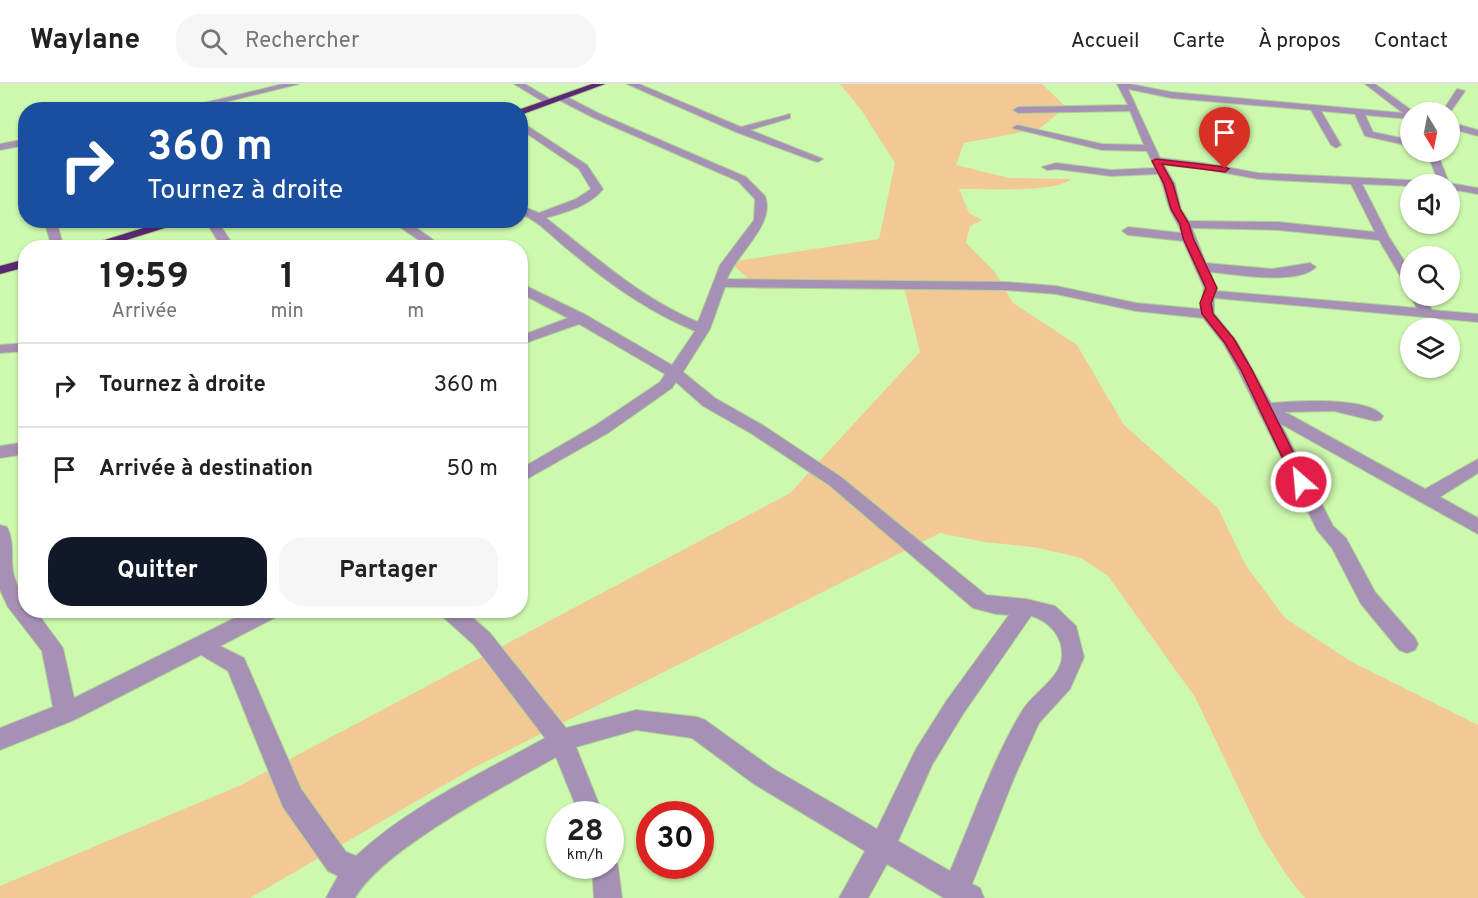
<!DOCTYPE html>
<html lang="fr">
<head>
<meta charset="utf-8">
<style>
	:root { --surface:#fff; --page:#f6f6f6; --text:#202124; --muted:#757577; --line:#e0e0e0; --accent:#111827 }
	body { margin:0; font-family:Overpass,sans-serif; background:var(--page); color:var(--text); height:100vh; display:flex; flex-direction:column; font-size:22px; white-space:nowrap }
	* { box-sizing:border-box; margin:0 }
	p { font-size:20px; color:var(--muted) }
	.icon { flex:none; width:33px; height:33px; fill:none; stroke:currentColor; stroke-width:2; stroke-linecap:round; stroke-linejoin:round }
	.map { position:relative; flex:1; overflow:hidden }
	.details { position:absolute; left:18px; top:156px; width:510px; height:378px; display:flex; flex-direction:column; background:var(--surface); border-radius:24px; box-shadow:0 2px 4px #0004 }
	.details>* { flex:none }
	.guide { position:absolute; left:18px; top:18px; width:510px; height:126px; border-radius:24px; box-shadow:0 2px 4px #0004; background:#1a4fa0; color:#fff; overflow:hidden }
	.needle { width:39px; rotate:170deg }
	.tools { position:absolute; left:1400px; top:18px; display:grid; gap:12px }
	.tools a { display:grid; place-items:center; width:60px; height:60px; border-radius:50%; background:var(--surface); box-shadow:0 2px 4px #0004; font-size:30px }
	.speed { position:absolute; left:546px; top:717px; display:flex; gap:12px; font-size:30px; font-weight:700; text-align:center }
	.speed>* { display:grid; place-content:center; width:78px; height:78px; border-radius:50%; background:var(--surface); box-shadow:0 2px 4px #0004; line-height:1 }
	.speed small { font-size:15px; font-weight:400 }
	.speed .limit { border:9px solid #d22; background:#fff; color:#111 }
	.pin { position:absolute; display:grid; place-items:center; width:51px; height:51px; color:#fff; margin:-62px -26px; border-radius:50% 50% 50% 0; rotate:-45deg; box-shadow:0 0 6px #0007 }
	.pin .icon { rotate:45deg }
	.me { position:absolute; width:66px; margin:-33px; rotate:333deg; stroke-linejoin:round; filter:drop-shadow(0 0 4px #0008) }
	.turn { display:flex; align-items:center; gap:21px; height:126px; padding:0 30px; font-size:27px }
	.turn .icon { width:78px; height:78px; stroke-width:2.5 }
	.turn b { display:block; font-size:42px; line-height:51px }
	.eta { display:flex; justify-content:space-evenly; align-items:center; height:102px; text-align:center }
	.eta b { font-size:36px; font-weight:700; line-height:42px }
	.primary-button { display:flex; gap:12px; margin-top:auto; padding:12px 30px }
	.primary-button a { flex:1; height:69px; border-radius:24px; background:var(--accent); color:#fff; font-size:24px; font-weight:700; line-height:69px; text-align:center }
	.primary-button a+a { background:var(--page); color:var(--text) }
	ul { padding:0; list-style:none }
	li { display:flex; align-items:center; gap:18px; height:84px; padding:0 30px; border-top:2px solid var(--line) }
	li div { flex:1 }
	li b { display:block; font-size:22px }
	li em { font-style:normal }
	header { display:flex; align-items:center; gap:36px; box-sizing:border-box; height:84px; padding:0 30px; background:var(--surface); border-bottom:2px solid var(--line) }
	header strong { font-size:28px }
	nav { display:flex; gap:33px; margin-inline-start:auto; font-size:21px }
	.search { width:420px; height:54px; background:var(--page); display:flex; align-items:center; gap:15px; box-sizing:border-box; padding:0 21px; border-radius:24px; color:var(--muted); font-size:22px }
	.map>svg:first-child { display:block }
	.green { fill:#f2c995 }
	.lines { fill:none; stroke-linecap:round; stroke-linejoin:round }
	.minor-casing { stroke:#add492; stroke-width:2 }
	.highway-casing { stroke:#add492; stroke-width:2 }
	.minor { fill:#a790b5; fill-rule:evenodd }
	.highway { fill:#5b2874; fill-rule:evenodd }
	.route { fill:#e11d48; stroke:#92132f; stroke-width:1.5 }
</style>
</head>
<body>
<header>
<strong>Waylane</strong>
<div class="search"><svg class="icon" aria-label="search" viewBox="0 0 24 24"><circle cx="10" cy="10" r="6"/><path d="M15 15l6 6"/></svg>Rechercher</div>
<nav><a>Accueil</a><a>Carte</a><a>À propos</a><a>Contact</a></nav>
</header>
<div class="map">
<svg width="1478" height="814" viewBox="0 0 1478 814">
	<rect width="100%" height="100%" fill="#cdf9ae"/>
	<path class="green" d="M 840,0 L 1042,0 L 1066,23 L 1039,45 L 964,59 L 956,81 L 1009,94 L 1071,95 C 1057,109 982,105 959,105 L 969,129 L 982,136 L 970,142 L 966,159 L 994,187 L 1013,219 L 1077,261 L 1124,341 L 1218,424 L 1245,480 L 1285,534 L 1350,577 L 1478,641 L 1478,814 L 1305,814 L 1287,792 L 1261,751 L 1195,613 L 1108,492 L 1081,474 L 1065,470 L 1033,463 L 984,458 L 940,449 L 475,683 L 250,814 L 0,814 L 0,802 L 239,702 L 790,409 L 920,268 L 904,203 L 759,205 L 730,178 L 879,155 L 895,79 L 862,27 Z"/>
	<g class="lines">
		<g class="minor-casing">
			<g id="minor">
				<path d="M 283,0 L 299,0 L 193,26 L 174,26 Z"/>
				<path d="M 514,0 L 525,0 L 555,18 L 547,20 Z"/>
				<path d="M 627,0 L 639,0 L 741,43 L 790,30 L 790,34 L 750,46 L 823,75 L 818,78 L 814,77 L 736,48 Z"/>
				<path d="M 1117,0 L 1130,0 L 1171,8 L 1403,29 L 1365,0 L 1375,0 L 1414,28 L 1410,28 L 1410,35 L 1365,31 L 1373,48 L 1410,56 L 1410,62 L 1365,52 L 1355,30 L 1321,27 L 1341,61 L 1336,64 L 1331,61 L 1311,26 L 1171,14 L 1128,5 L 1160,74 L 1204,79 L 1258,89 L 1430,97 L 1436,100 L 1410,100 L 1410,102 L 1362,100 L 1389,153 L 1410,186 L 1410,201 L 1405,200 L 1379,156 L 1278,146 L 1192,144 L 1206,179 L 1272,185 L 1310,179 L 1316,183 C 1297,202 1235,190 1210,188 L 1217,207 L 1417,224 L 1410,212 L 1423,212 L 1432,226 L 1478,230 L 1478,238 L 1214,214 L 1214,229 L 1237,258 L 1271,319 C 1294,317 1368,312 1383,332 L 1381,336 L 1375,337 L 1334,327 L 1285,328 L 1425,405 L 1478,375 L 1478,389 L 1440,413 L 1478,434 L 1478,450 L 1281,340 L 1333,442 L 1346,454 L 1375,508 L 1415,554 L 1418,560 L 1415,566 L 1407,569 L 1399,566 L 1361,520 L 1332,464 L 1317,446 L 1238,286 L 1223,259 L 1203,234 L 1136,227 L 1056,210 L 1005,206 L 725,203 L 710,245 L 683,288 L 715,314 L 764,342 L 841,393 L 986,511 L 1026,515 L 1055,522 L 1076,542 L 1084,573 L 1070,605 L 1039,639 L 1014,694 L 972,800 L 980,804 L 984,814 L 944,814 L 887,780 L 868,814 L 839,814 L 865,767 L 754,700 L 692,654 L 636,646 L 576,663 L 603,730 L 579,730 L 556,673 C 504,703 384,764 355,814 L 326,814 L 338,792 L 328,787 L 283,723 L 228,587 L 201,571 L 74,636 L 0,666 L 0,644 L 53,623 L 42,567 L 8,523 L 0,506 L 0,441 L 7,443 C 16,460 9,478 15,495 C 19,507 26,514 26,526 L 35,526 L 63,564 L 74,614 L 251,526 L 281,526 L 278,532 L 220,562 L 244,574 L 301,705 L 346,768 L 356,772 C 409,722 482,689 545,654 L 474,561 L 442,532 L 439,526 L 464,526 L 490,549 L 566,644 L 636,626 L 697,633 L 705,636 L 772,684 L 877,745 L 916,665 L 947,616 L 1009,531 L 996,530 L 973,524 L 829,401 L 752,350 L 703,322 L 676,298 L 672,304 L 608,349 L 520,399 L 520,385 L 596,341 L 660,298 L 665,290 L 579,240 L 520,261 L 520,252 L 568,234 L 520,209 L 520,199 L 586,231 L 672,281 L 695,247 C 651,229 612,202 576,172 C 557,158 542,139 520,129 L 520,121 L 539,129 L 576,115 L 591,105 L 579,85 L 520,45 L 520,37 L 587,81 L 603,105 C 590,122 566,128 546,134 C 595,172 640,214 698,238 L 720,181 L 754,136 L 755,115 L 738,97 L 594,34 L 559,16 L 559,12 L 565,12 L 600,30 L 746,93 L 765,112 C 776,140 737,169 727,195 L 1005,198 L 1056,202 L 1136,219 L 1200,225 L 1204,204 L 1183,157 L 1128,151 L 1122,147 L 1128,143 L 1181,149 C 1179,139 1172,133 1169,123 C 1165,112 1164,101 1158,90 L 1111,92 L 1056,85 L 1047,86 L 1042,83 L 1056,79 L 1111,86 L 1155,84 L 1147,67 L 1102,66 L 1012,44 L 1017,41 L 1102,60 L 1144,61 L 1130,27 L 1018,29 L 1013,26 L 1018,23 L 1128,21 ZM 1164,81 L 1204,85 L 1258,95 L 1351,100 L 1375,148 L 1278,138 L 1189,137 L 1181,125 L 1175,100 ZM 1031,532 C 1049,537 1063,552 1062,572 C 1061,595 1032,609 1022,627 C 992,677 973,734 950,787 L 898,757 L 932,681 L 963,630 Z"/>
				<path d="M 1457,5 L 1465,7 L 1449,30 L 1442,28 Z"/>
				<path d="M 1449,38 L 1478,46 L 1478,52 L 1449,44 Z"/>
				<path d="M 26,55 L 26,61 L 0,66 L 0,60 Z"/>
				<path d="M 1427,68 L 1437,68 L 1449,99 L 1478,104 L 1478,110 L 1449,105 L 1449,100 L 1439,100 Z"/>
				<path d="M 44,136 L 56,136 L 64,164 L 52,164 Z"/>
				<path d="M 205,136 L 217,136 L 235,164 L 222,164 Z"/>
				<path d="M 390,136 L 405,136 L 445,164 L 430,164 Z"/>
				<path d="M 26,259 L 26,267 L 0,269 L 0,261 Z"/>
				<path d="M 26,358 L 26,370 L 0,374 L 0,362 Z"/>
				<path d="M 610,771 L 614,773 L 618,782 L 622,814 L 594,814 L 592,782 L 610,782 Z"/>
			</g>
		</g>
		<g class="highway-casing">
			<g id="highway">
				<path d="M 592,0 L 605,0 L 523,30 L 520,31 L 520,26 L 518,26 Z"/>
				<path d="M 169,136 L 190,136 L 101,164 L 79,164 Z"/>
				<path d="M 26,175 L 26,183 L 0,190 L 0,182 Z"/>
			</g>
		</g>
		<use href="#minor" class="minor"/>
		<use href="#highway" class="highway"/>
	</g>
	<path class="route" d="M 1156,75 L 1225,83 L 1229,85 L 1225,88 L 1162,80 L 1173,100 L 1180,125 L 1189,140 L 1193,154 L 1217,204 L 1211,219 L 1213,230 L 1234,255 L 1252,286 L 1308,398 L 1306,402 L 1296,402 L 1241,286 L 1225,259 L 1202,230 L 1200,219 L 1206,204 L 1183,154 L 1180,140 L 1171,125 L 1164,100 L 1152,77 Z"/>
</svg>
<div class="tools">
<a><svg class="needle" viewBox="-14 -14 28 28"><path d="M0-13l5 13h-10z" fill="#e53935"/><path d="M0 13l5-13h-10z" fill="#757577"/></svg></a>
<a><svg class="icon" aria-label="sound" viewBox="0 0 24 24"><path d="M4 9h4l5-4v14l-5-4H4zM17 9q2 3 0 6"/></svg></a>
<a><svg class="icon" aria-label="search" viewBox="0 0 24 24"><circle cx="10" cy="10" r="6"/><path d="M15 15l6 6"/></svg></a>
<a><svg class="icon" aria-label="layers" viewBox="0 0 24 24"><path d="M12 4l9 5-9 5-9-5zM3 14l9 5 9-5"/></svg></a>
</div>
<div class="speed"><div>28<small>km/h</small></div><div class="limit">30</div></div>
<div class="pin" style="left:1225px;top:85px;background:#d93025"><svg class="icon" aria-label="arrive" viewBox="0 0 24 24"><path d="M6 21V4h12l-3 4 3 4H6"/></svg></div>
<svg class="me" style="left:1301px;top:398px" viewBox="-20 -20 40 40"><circle r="17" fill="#e11d48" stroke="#fff" stroke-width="3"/><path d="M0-11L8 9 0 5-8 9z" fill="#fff"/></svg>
<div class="guide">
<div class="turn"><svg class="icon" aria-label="right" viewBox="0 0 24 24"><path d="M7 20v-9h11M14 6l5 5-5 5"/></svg><div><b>360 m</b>Tournez à droite</div></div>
</div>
<section class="details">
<div class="eta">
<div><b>19:59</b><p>Arrivée</p></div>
<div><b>1</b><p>min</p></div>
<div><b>410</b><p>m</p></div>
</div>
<ul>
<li><svg class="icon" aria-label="right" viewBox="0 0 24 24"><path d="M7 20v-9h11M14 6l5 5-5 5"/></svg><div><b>Tournez à droite</b></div><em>360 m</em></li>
<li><svg class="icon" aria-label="arrive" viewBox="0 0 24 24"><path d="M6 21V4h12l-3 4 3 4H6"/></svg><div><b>Arrivée à destination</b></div><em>50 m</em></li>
</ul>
<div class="primary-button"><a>Quitter</a><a>Partager</a></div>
</section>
</div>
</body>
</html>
